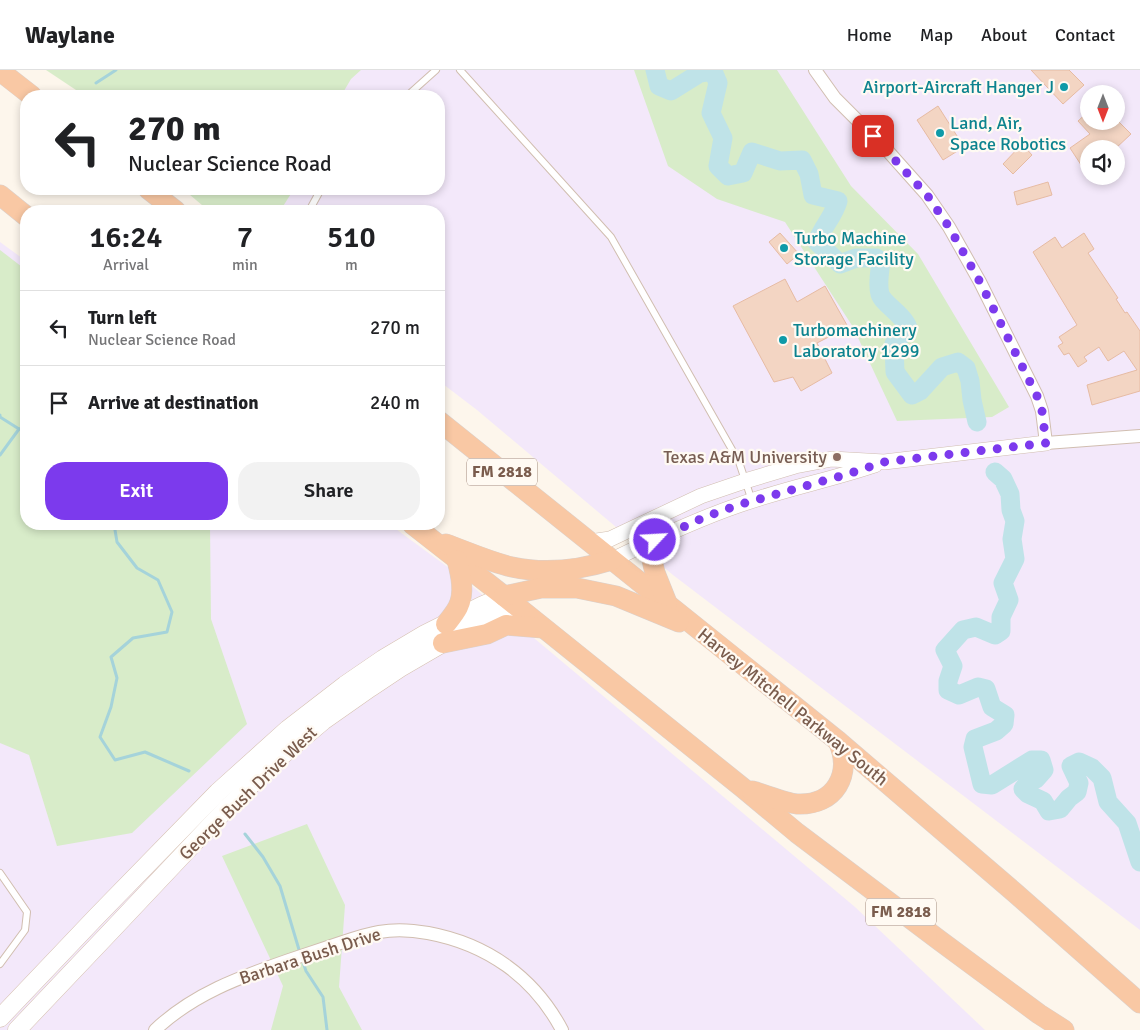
<!DOCTYPE html>
<html lang="en">
<head>
<meta charset="utf-8">
<style>
	:root { --surface:#fff; --page:#f2f2f2; --text:#202124; --muted:#757577; --line:#e0e0e0; --accent:#7c3aed }
	body { margin:0; font-family:Signika,sans-serif; background:var(--page); color:var(--text); height:100vh; display:flex; flex-direction:column; font-size:19px; white-space:nowrap }
	* { box-sizing:border-box; margin:0 }
	p { font-size:16px; color:var(--muted) }
	.icon { flex:none; width:28px; height:28px; fill:none; stroke:currentColor; stroke-width:2; stroke-linecap:round; stroke-linejoin:round }
	.map { position:relative; flex:1; overflow:hidden }
	.sheet { position:absolute; left:20px; top:135px; width:425px; height:325px; display:flex; flex-direction:column; background:var(--surface); border-radius:20px; box-shadow:0 2px 8px #0003 }
	.sheet>* { flex:none }
	.top-card { position:absolute; left:20px; top:20px; width:425px; height:105px; border-radius:20px; box-shadow:0 2px 8px #0003; background:#fff; color:var(--text); overflow:hidden }
	.needle { width:32px; rotate:180deg }
	.buttons { position:absolute; left:1080px; top:15px; display:grid; gap:10px }
	.buttons a { display:grid; place-items:center; width:45px; height:45px; border-radius:50%; background:var(--surface); box-shadow:0 2px 8px #0003; font-size:25px }
	.pin { position:absolute; display:grid; place-items:center; width:42px; height:42px; color:#fff; margin:-21px; border-radius:10px; box-shadow:0 2px 8px #0006 }
	.me { position:absolute; width:55px; margin:-28px; rotate:65deg; stroke-linejoin:round; filter:drop-shadow(0 0 4px #0008) }
	.turn { display:flex; align-items:center; gap:18px; height:105px; padding:0 25px; font-size:22px }
	.turn .icon { width:65px; height:65px; stroke-width:2.5 }
	.turn b { display:block; font-size:35px; line-height:42px }
	.eta { display:flex; justify-content:space-evenly; align-items:center; height:85px; text-align:center }
	.eta b { font-size:30px; font-weight:600; line-height:35px }
	.cta { display:flex; gap:10px; margin-top:auto; padding:10px 25px }
	.cta a { flex:1; height:58px; border-radius:20px; background:var(--accent); color:#fff; font-size:20px; font-weight:600; line-height:58px; text-align:center }
	.cta a+a { background:var(--page); color:var(--text) }
	ul { padding:0; list-style:none }
	li { display:flex; align-items:center; gap:15px; height:75px; padding:0 25px; border-top:1px solid var(--line) }
	li div { flex:1 }
	li b { display:block; font-size:19px }
	li em { font-style:normal }
	header { display:flex; align-items:center; gap:30px; box-sizing:border-box; height:70px; padding:0 25px; background:var(--surface); border-bottom:1px solid var(--line) }
	header strong { font-size:24px }
	nav { display:flex; gap:28px; margin-inline-start:auto; font-size:18px }
	.map>svg:first-child { display:block }
	.education { fill:#f3e8fa; fill-rule:evenodd }
	.green { fill:#d8ecc9 }
	.lines { fill:none; stroke-linecap:round; stroke-linejoin:round }
	.stream { stroke:#a5d3da; stroke-width:3 }
	.river { stroke:#bfe3e8; stroke-width:19 }
	.building { fill:#f3d5c3; stroke:#e6bba3 }
	.service-casing { stroke:#d1beb0; stroke-width:8 }
	.minor-casing { stroke:#d1beb0; stroke-width:14 }
	.tertiary-casing { stroke:#d1beb0; stroke-width:16 }
	.secondary-casing { stroke:#d6c0b0; stroke-width:19 }
	.trunk-casing { stroke:#dad1cd; stroke-width:21 }
	.service { stroke:#fff; stroke-width:6 }
	.minor { stroke:#fff; stroke-width:12 }
	.tertiary { stroke:#fff; stroke-width:15 }
	.secondary { stroke:#fff; stroke-width:18 }
	.trunk { stroke:#f9c8a4; stroke-width:20 }
	.route { stroke:#7c3aed; stroke-width:9; stroke-dasharray:0 16.2 }
	.culture-dot { fill:#0f9aa8; stroke:#fffaf3; stroke-width:2 }
	.education-dot { fill:#8d6e63; stroke:#fffaf3; stroke-width:2 }
	.labels { text-anchor:middle; dominant-baseline:central; stroke-width:4.5; stroke-linejoin:round; paint-order:stroke }
	.shield { fill:#fffaf3; stroke:#a28b7f; stroke-width:1 }
	.shield-label { font-size:16px; font-weight:bold; fill:#7a5c4d }
	.culture-label { font-size:18px; fill:#0d838f; stroke:#fffaf3; text-anchor:start }
	.education-label { font-size:18px; fill:#785e54; stroke:#fffaf3; text-anchor:end }
	.street-label { font-size:18px; fill:#7a5c4d; stroke:#fffaf3 }
</style>
</head>
<body>
<header>
<strong>Waylane</strong>
<nav><a>Home</a><a>Map</a><a>About</a><a>Contact</a></nav>
</header>
<div class="map">
<svg width="1140" height="960" viewBox="0 0 1140 960">
	<rect width="100%" height="100%" fill="#fdf6ec"/>
	<g class="education">
		<path d="M 77,0 L 1140,0 L 1140,860 L 673,505 L 477,340 L 439,311 L 439,141 L 236,141 L 212,119 L 439,119 L 439,26 L 109,26 ZM 1089,24 L 1116,24 L 1116,51 L 1089,51 ZM 1089,79 L 1116,79 L 1116,106 L 1089,106 Z"/>
		<path d="M 0,172 L 26,191 L 26,454 L 389,454 L 460,506 L 855,837 L 985,960 L 0,960 Z"/>
	</g>
	<g class="green">
		<path d="M 46,0 L 361,0 L 351,9 L 341,26 L 85,26 Z"/>
		<path d="M 634,0 L 777,0 L 851,116 L 918,184 L 1009,337 L 992,347 L 897,351 L 853,257 L 785,152 L 717,129 L 668,96 Z"/>
		<path d="M 183,119 L 294,119 L 280,141 L 209,141 Z"/>
		<path d="M 0,180 L 26,200 L 26,454 L 210,454 L 211,549 L 247,654 L 132,763 L 57,776 L 29,685 L 0,673 Z"/>
		<path d="M 307,754 L 345,835 L 339,917 L 362,960 L 271,960 L 283,916 L 222,786 Z"/>
	</g>
	<g class="lines">
		<g class="stream">
			<path d="M 96,13 L 116,0"/>
			<path d="M 0,345 L 0,347 L 19,359 L 0,385"/>
			<path d="M 19,359 L 26,358"/>
			<path d="M 114,454 L 117,472 L 137,498 L 158,510 L 172,542 L 167,562 L 133,568 L 111,587 L 117,608 L 111,637 L 100,667 L 115,690 L 145,682 L 189,701"/>
			<path d="M 245,764 L 263,787 L 280,816 L 300,883"/>
			<path d="M 302,889 L 306,901 L 323,927 L 327,960"/>
		</g>
		<g class="river">
			<path d="M 655,0 L 659,16 L 671,21 L 700,3 L 713,1 L 718,13 L 711,43 L 723,68 L 718,96 L 728,106 L 743,103 L 752,82 L 780,91 L 802,90 L 809,104 L 813,125 L 838,131 C 834,146 822,157 817,172 L 840,194 L 856,188 L 876,188 L 881,191 C 880,201 877,214 880,224 C 883,234 904,245 908,258 L 894,274 L 895,302 L 912,325 L 920,321 L 942,297 L 958,292 L 966,298 L 970,311 L 972,330 L 977,352"/>
			<path d="M 995,402 L 1003,409 L 1010,424 L 1011,440 L 1015,451 L 1012,469 L 1015,489 L 1003,513 L 1009,530 L 1001,547 L 1001,561 L 995,565 L 976,557 L 963,560 L 945,580 L 953,596 L 948,611 L 948,620 L 959,625 L 978,617 L 986,619 L 992,637 L 1005,645 L 1004,654 L 996,661 L 975,669 L 973,677 L 982,714 L 992,715 L 1032,690 L 1041,690 L 1044,700 L 1036,709 L 1029,712 L 1023,719 L 1028,724 L 1043,731 L 1049,741 L 1060,739 L 1069,728 L 1077,722 L 1079,713 L 1071,696 L 1079,692 L 1092,698 L 1102,708 L 1108,732 L 1127,753 L 1140,792"/>
		</g>
	</g>
	<g class="building">
		<path d="M 1031,0 L 1069,0 L 1084,15 L 1063,34 Z"/>
		<path d="M 938,36 L 964,77 L 943,90 L 917,50 Z"/>
		<path d="M 1089,41 L 1089,51 L 1118,51 L 1131,64 L 1115,79 L 1089,79 L 1089,107 L 1070,78 L 1090,64 L 1078,51 Z"/>
		<path d="M 1022,74 L 1032,85 L 1013,104 L 1003,94 Z"/>
		<path d="M 1048,112 L 1052,125 L 1017,135 L 1014,122 Z"/>
		<path d="M 780,163 L 799,184 L 787,194 L 769,172 Z"/>
		<path d="M 1084,163 L 1094,179 L 1088,183 L 1118,228 L 1116,229 L 1125,243 L 1127,242 L 1140,261 L 1140,321 L 1092,335 L 1087,315 L 1137,300 L 1124,281 L 1108,291 L 1099,277 L 1084,287 L 1087,291 L 1078,297 L 1069,283 L 1064,285 L 1058,276 L 1063,273 L 1059,267 L 1077,255 L 1033,182 L 1055,167 L 1062,178 Z"/>
		<path d="M 785,209 L 797,232 L 825,216 L 848,257 L 817,273 L 832,303 L 801,321 L 793,307 L 774,312 L 733,236 Z"/>
	</g>
	<g class="lines">
		<g class="service-casing">
			<g id="service">
				<path d="M 460,0 L 611,167 L 739,392 L 752,431"/>
				<path d="M 407,26 L 436,0"/>
				<path d="M 309,141 L 321,119"/>
				<path d="M 0,803 L 27,842 L 25,860 L 0,894"/>
			</g>
		</g>
		<g class="minor-casing">
			<g id="minor">
				<path d="M 815,0 L 835,28 L 886,79 L 927,125 L 949,157 L 980,212 L 1037,326 L 1042,341 L 1046,373 L 1140,366"/>
				<path d="M 155,960 C 193,924 240,907 289,890 C 307,884 325,878 343,872 C 355,868 367,864 379,862 C 395,859 412,860 428,863 C 487,874 534,907 562,960"/>
			</g>
		</g>
		<g class="tertiary-casing">
			<g id="tertiary">
				<path d="M 590,472 L 610,469 L 701,426 L 745,411 L 795,396 L 832,389 L 884,392 L 1046,373"/>
				<path d="M 612,490 C 653,470 695,450 739,435 C 784,419 830,410 875,395"/>
			</g>
		</g>
		<g class="secondary-casing">
			<g id="secondary">
				<path d="M 0,948 L 97,846 L 218,722 L 288,659 L 345,615 L 383,589 L 425,564 L 481,536 L 504,526"/>
				<path d="M 17,960 L 111,861 L 227,738 L 279,688 L 323,651 L 370,618 L 400,598 L 443,573 L 487,550 L 502,544 L 520,540"/>
			</g>
		</g>
		<g class="trunk-casing">
			<g id="trunk">
				<path d="M 0,1 L 32,26"/>
				<path d="M 148,119 L 176,141"/>
				<path d="M 0,125 L 26,146"/>
				<path d="M 439,351 L 838,671 L 1014,822 L 1140,933"/>
				<path d="M 412,454 L 504,526 L 743,718 L 797,763 L 939,870 L 1039,944 L 1064,960"/>
				<path d="M 655,470 L 652,490 L 655,503 L 667,533"/>
				<path d="M 446,474 C 468,482 490,492 512,497 C 545,504 580,500 612,490"/>
				<path d="M 504,526 L 541,518 L 577,518 L 616,526 L 679,552"/>
				<path d="M 446,554 C 450,549 455,543 458,537 C 465,523 461,505 457,490"/>
				<path d="M 443,573 L 487,564 L 506,555 L 543,558"/>
				<path d="M 752,721 C 764,724 785,733 797,734 C 835,736 853,704 838,671"/>
			</g>
		</g>
		<use href="#service" class="service"/>
		<use href="#minor" class="minor"/>
		<use href="#tertiary" class="tertiary"/>
		<use href="#secondary" class="secondary"/>
		<use href="#trunk" class="trunk"/>
	</g>
	<g class="lines">
		<path class="route" d="M 655,470 L 705,447 L 738,435 L 848,404 L 884,392 L 1046,373 L 1042,341 L 1037,326 L 980,212 L 949,157 L 927,125 L 873,66"/>
	</g>
	<g class="culture-dot">
		<circle cx="1064" cy="17" r="5"/>
		<circle cx="940" cy="63" r="5"/>
		<circle cx="784" cy="178" r="5"/>
		<circle cx="783" cy="270" r="5"/>
	</g>
	<circle class="education-dot" cx="837" cy="387" r="5"/>
	<g class="labels">
		<g class="shield">
			<rect x="467" y="388.5" width="70" height="27" rx="4"/>
			<rect x="866" y="828.5" width="70" height="27" rx="4"/>
		</g>
		<g class="shield-label">
			<text x="502" y="402">FM 2818</text>
			<text x="901" y="842">FM 2818</text>
		</g>
		<g class="culture-label">
			<text x="1054" y="17" text-anchor="end">Airport-Aircraft Hanger J</text>
			<text x="950" y="53">Land, Air,<tspan x="950" dy="21">Space Robotics</tspan></text>
			<text x="794" y="168">Turbo Machine<tspan x="794" dy="21">Storage Facility</tspan></text>
			<text x="793" y="260">Turbomachinery<tspan x="793" dy="21">Laboratory 1299</tspan></text>
		</g>
		<g class="education-label">
			<text x="827" y="387">Texas A&amp;M University</text>
		</g>
		<g class="street-label">
			<text transform="translate(793 637) rotate(39)">Harvey Mitchell Parkway South</text>
			<text transform="translate(248 723) rotate(-44)">George Bush Drive West</text>
			<text transform="translate(310 886) rotate(-18)">Barbara Bush Drive</text>
		</g>
	</g>
</svg>
<div class="buttons">
<a><svg class="needle" viewBox="-14 -14 28 28"><path d="M0-13l5 13h-10z" fill="#e53935"/><path d="M0 13l5-13h-10z" fill="#757577"/></svg></a>
<a><svg class="icon" aria-label="sound" viewBox="0 0 24 24"><path d="M4 9h4l5-4v14l-5-4H4zM17 9q2 3 0 6"/></svg></a>
</div>
<div class="pin" style="left:873px;top:66px;background:#d93025"><svg class="icon" aria-label="arrive" viewBox="0 0 24 24"><path d="M6 21V4h12l-3 4 3 4H6"/></svg></div>
<svg class="me" style="left:655px;top:470px" viewBox="-20 -20 40 40"><circle r="17" fill="#7c3aed" stroke="#fff" stroke-width="3"/><path d="M0-11L8 9 0 5-8 9z" fill="#fff"/></svg>
<div class="top-card">
<div class="turn"><svg class="icon" aria-label="left" viewBox="0 0 24 24"><path d="M17 20v-9H6M10 6l-5 5 5 5"/></svg><div><b>270 m</b>Nuclear Science Road</div></div>
</div>
<section class="sheet">
<div class="eta">
<div><b>16:24</b><p>Arrival</p></div>
<div><b>7</b><p>min</p></div>
<div><b>510</b><p>m</p></div>
</div>
<ul>
<li><svg class="icon" aria-label="left" viewBox="0 0 24 24"><path d="M17 20v-9H6M10 6l-5 5 5 5"/></svg><div><b>Turn left</b><p>Nuclear Science Road</p></div><em>270 m</em></li>
<li><svg class="icon" aria-label="arrive" viewBox="0 0 24 24"><path d="M6 21V4h12l-3 4 3 4H6"/></svg><div><b>Arrive at destination</b></div><em>240 m</em></li>
</ul>
<div class="cta"><a>Exit</a><a>Share</a></div>
</section>
</div>
</body>
</html>
